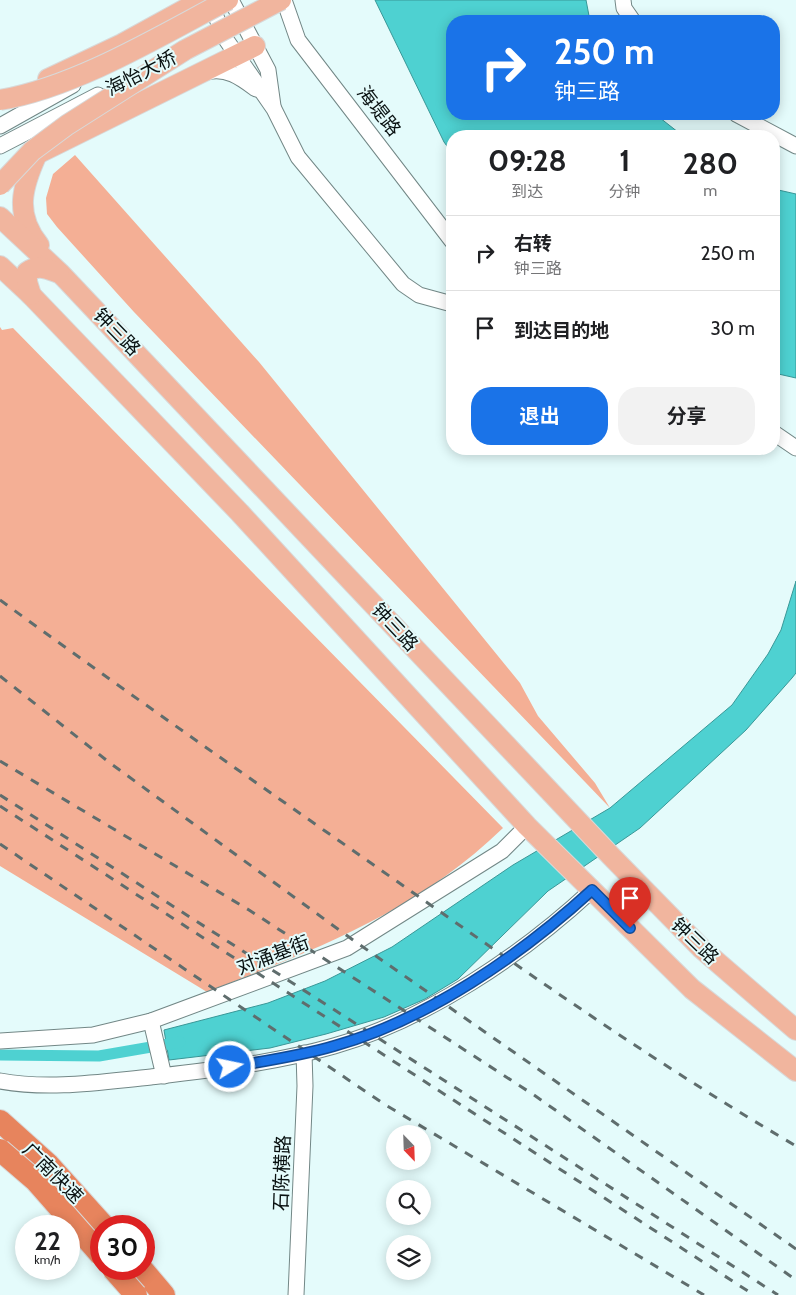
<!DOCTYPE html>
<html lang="zh">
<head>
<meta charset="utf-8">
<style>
	:root { --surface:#fff; --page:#f2f2f2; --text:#202124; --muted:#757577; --line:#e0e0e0; --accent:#1a73e8 }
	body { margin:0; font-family:Cabin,"Noto Sans SC",sans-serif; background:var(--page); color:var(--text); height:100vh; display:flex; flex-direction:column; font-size:19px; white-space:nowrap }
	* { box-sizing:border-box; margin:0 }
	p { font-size:16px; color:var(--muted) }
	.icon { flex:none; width:28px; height:28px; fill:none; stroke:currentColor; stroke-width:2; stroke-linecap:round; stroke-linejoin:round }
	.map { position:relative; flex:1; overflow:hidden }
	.side { position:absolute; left:446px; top:130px; width:334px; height:325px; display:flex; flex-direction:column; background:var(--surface); border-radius:20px; box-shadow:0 2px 12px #0003 }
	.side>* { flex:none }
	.guide { position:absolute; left:446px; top:15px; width:334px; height:105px; border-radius:20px; box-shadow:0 2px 12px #0003; background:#1a73e8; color:#fff; overflow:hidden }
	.needle { width:32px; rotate:157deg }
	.buttons { position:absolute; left:386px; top:1125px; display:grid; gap:10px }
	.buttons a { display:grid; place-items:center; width:45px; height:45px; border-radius:50%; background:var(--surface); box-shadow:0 2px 12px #0003; font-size:25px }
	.speed { position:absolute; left:15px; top:1215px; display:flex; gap:10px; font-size:25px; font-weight:700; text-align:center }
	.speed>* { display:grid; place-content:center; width:65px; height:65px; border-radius:50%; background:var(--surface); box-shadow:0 2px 12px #0003; line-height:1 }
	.speed small { font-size:12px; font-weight:400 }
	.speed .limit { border:8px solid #d22; background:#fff; color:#111 }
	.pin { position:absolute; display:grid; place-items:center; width:42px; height:42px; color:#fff; margin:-51px -21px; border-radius:50% 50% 50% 0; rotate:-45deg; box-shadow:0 0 5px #0007 }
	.pin .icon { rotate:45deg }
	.me { position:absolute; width:55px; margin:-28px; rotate:80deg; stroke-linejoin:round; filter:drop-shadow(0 0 4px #0008) }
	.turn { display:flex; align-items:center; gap:18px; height:105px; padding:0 25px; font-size:22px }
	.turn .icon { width:65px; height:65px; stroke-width:2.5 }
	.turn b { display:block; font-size:35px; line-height:42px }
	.eta { display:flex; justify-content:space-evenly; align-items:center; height:85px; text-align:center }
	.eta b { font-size:30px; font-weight:700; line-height:35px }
	.primary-button { display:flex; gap:10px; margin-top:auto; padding:10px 25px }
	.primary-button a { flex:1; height:58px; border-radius:20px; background:var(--accent); color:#fff; font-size:20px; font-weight:700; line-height:58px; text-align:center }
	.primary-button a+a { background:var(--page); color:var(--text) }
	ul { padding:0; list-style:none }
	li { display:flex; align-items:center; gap:15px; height:75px; padding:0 25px; border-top:1px solid var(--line) }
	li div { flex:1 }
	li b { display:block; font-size:19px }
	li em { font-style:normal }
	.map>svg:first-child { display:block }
	.green { fill:#f4af95 }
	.water { fill:#4ed1d1; stroke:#399797 }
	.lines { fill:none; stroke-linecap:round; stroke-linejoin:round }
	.canal { stroke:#4ed1d1; stroke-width:11 }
	.minor-casing { stroke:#728786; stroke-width:17 }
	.major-casing { stroke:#d8d9d9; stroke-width:22 }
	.highway-casing { stroke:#d8d9d9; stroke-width:24 }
	.minor { stroke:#fff; stroke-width:15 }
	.major { stroke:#f1b59e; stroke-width:20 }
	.highway { stroke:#e7845d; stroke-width:22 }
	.rail { stroke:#5f6d6d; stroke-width:3; stroke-dasharray:9 9; stroke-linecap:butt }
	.major-bridge-casing { stroke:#d8d9d9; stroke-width:22; stroke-linecap:butt }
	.highway-bridge-casing { stroke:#d8d9d9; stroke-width:24; stroke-linecap:butt }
	.major-bridge { stroke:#f1b59e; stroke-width:20 }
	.highway-bridge { stroke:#e7845d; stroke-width:22 }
	.route-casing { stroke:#114b97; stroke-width:12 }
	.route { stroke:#1a73e8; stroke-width:9 }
	.labels { text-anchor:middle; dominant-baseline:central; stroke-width:4; stroke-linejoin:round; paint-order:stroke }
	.street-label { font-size:19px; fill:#091111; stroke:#e4fbfb }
</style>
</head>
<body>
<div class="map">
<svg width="796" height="1295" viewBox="0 0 796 1295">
	<rect width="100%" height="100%" fill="#e4fbfb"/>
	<g class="green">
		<path d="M 75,155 L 259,362 L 520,683 L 538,716 L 595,783 L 610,808 L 134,312 L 57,227 L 47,214 L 46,198 L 53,174 Z"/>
		<path d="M 0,327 L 2,330 L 13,328 L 503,828 C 416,912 317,949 207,992 L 0,866 Z"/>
	</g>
	<g class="water">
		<path d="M 375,0 L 586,0 L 590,21 L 452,21 L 452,114 L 655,114 L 683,136 L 452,136 L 452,153 L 444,142 Z"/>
		<path d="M 774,189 L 796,194 L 796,378 L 774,373 Z"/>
		<path d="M 796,581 L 796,673 L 792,678 L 746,730 L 640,828 L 548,891 L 458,979 L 425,999 L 384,1017 L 326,1034 L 270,1048 L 169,1060 L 164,1030 L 268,1003 L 325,981 L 392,947 L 513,865 L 610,808 L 732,705 L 768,654 L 781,630 Z"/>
	</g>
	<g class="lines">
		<path class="canal" d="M 0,1055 L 99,1056 L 180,1042"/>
		<g class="minor-casing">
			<g id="minor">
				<path d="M 209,0 L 225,38 L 274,109 L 298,157 L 403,284 L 419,295 L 452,304"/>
				<path d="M 231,0 L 268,70 L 273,106"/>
				<path d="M 284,0 L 298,40 L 452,241"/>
				<path d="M 623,0 L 624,8 L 633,21"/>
				<path d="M 207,72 C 227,67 241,78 256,89"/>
				<path d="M 736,114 L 796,146"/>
				<path d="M 0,126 L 73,85"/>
				<path d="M 0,146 L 98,95"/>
				<path d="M 774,433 L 796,448"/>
				<path d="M 151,1021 L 164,1076"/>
				<path d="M 0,1041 L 93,1035 L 151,1021 L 347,948 L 502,851 L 527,826"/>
				<path d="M 0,1081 C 50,1090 100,1082 151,1077 C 212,1070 275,1063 334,1046 C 426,1020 522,955 592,890"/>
				<path d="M 296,1295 L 305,1086 L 304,1053"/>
			</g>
		</g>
		<g class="major-casing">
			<g id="major">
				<path d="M 48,79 L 122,44 L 202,0"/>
				<path d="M 37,154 L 255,46"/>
				<path d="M 37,154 C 22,187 14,214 39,245"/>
				<path d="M 0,217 L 61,274 L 610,855 L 702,949 L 796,1030"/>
				<path d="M 0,266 L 31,295 L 240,513 L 527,826 L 692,989 L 796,1071"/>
				<path d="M 31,295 L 27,282 L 27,272 C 38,264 47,269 59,273"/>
			</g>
		</g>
		<g class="highway-casing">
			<g id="highway">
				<path d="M 0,1121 L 49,1165 L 104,1226"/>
				<path d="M 142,1269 L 164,1295"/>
			</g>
		</g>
		<use href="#minor" class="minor"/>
		<use href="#major" class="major"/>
		<use href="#highway" class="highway"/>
		<g class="rail">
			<path d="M 0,600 C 122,689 245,775 368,861 C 509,960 648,1059 796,1146"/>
			<path d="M 0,676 L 110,763 L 353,940 L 796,1249"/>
			<path d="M 0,761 L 249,910 L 534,1095 L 796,1280"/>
			<path d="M 0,795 L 778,1295"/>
			<path d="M 0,806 L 754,1295"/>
			<path d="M 0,844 L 384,1104 L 704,1295"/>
		</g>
		<g class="major-bridge-casing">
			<g id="major-bridge">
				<path d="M 0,100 C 76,87 160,36 228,0"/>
				<path d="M 0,185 L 32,151 L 67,125 L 185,50 L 281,0"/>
			</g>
		</g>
		<g class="highway-bridge-casing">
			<g id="highway-bridge">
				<path d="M 0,1150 L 36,1181 L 101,1255"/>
				<path d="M 113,1269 L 136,1295"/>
			</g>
		</g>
		<use href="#major-bridge" class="major-bridge"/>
		<use href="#highway-bridge" class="highway-bridge"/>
	</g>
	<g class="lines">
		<g class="route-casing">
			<path id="route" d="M 230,1067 C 265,1061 300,1056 334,1046 C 427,1020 521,955 592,890 L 630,928"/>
		</g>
		<use href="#route" class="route"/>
	</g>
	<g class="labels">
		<g class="street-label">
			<text transform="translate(141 73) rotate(-27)">海怡大桥</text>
			<text transform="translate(379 111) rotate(52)">海堤路</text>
			<text transform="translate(117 332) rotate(46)">钟三路</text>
			<text transform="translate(395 627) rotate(47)">钟三路</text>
			<text transform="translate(695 941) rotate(44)">钟三路</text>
			<text transform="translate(273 955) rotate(-21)">对涌基街</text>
			<text transform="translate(53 1173) rotate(45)">广南快速</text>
			<text transform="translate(282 1173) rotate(-88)">石陈横路</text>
		</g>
	</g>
</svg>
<div class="buttons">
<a><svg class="needle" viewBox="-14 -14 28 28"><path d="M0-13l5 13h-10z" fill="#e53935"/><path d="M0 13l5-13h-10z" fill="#757577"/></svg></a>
<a><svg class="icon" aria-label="search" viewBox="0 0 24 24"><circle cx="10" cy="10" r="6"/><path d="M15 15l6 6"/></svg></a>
<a><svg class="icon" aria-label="layers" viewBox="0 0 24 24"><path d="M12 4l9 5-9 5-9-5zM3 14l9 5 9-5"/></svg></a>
</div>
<div class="speed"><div>22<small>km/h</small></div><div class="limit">30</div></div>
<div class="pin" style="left:630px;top:928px;background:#d93025"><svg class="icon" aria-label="arrive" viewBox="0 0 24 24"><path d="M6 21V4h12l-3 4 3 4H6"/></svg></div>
<svg class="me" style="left:230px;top:1067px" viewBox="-20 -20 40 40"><circle r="17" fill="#1a73e8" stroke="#fff" stroke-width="3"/><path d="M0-11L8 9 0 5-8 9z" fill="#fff"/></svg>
<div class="guide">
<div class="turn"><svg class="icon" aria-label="right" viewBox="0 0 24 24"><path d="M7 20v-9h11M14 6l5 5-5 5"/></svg><div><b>250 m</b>钟三路</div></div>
</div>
<section class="side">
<div class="eta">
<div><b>09:28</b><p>到达</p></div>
<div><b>1</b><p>分钟</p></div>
<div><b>280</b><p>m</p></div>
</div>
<ul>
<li><svg class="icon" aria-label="right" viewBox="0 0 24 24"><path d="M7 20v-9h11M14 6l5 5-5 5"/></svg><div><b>右转</b><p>钟三路</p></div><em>250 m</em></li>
<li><svg class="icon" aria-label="arrive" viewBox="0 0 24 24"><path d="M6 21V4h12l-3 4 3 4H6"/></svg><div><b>到达目的地</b></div><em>30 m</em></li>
</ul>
<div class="primary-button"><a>退出</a><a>分享</a></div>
</section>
</div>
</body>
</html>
